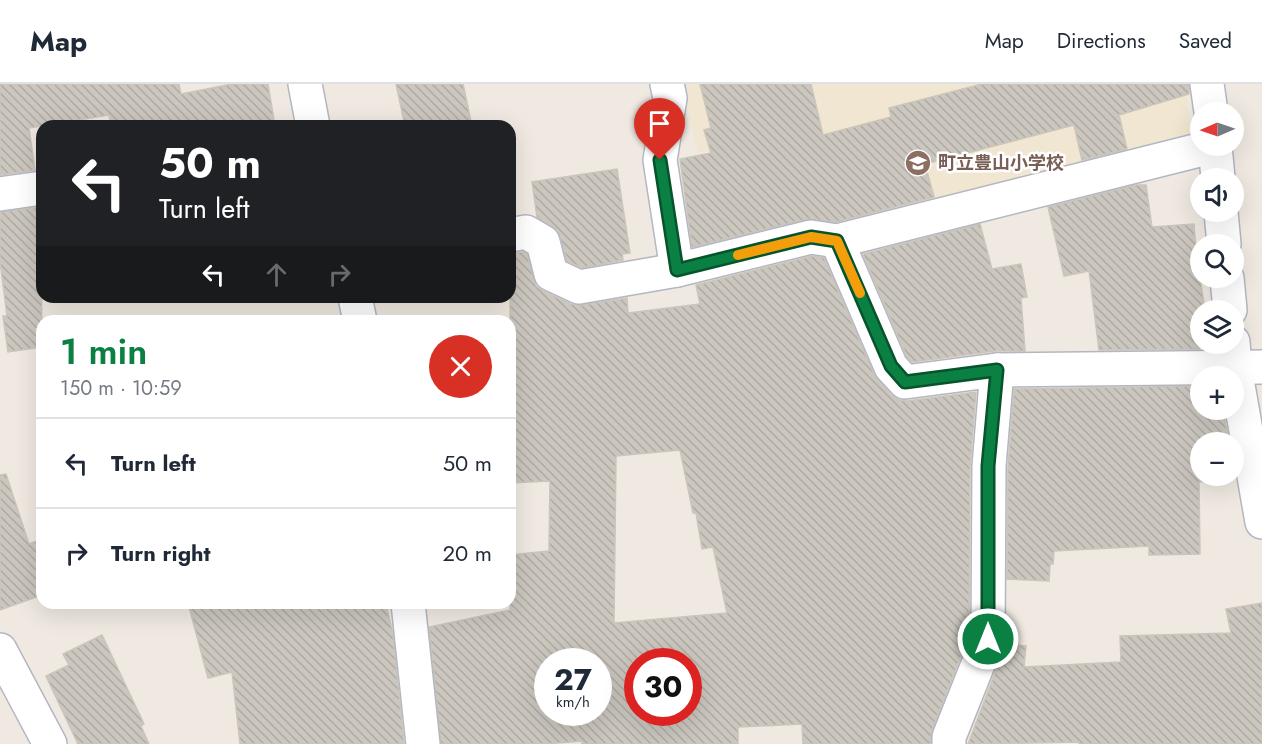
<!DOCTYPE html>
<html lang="en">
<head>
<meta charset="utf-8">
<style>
	:root { --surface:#fff; --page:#f2f2f3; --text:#1f2937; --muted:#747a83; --line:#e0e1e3; --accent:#0b8043 }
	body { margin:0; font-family:Jost,"Noto Sans JP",sans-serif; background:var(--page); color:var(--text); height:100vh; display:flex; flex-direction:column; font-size:22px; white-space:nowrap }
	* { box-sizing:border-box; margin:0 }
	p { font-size:20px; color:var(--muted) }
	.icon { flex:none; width:33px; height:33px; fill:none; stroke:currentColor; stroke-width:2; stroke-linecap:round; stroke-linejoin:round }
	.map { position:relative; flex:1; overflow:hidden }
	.sheet { position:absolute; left:36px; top:231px; width:480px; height:294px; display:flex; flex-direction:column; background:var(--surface); border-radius:18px; box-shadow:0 6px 24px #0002 }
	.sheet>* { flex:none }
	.banner { position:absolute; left:36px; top:36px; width:480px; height:183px; border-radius:18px; box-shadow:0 6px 24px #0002; background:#202124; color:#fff; overflow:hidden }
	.needle { width:39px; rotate:268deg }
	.buttons { position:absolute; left:1190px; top:18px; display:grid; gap:12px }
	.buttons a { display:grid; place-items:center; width:54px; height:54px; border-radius:50%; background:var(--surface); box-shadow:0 6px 24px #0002; font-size:30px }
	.speed { position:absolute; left:534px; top:564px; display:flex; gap:12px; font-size:30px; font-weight:700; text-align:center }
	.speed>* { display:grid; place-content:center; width:78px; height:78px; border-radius:50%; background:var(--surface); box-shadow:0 6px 24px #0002; line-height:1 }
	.speed small { font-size:15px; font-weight:400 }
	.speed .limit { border:9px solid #d22; background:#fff; color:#111 }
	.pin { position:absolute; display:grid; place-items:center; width:51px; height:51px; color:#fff; margin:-62px -26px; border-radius:50% 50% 50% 0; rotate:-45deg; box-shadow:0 0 6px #0007 }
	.pin .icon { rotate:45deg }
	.me { position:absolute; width:66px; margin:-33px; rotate:0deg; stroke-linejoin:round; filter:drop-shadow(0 0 4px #0008) }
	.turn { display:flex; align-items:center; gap:21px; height:126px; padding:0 24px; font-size:27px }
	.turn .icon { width:78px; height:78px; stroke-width:2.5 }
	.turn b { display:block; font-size:42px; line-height:51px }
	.lanes { display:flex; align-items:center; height:57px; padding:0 24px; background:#0003; justify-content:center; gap:30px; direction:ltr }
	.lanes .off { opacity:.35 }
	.round { display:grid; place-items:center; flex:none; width:63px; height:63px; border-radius:32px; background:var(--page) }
	.overview { display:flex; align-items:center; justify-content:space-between; height:102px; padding:0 24px }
	h1 { font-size:36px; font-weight:600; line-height:45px; color:var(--accent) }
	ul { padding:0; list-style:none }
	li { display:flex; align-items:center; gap:18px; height:90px; padding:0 24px; border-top:2px solid var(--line) }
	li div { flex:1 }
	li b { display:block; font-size:22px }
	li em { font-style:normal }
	header { display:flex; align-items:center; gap:36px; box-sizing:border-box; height:84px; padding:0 30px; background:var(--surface); border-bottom:2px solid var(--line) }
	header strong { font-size:28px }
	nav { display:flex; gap:33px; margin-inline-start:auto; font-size:21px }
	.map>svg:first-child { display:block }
	.education { fill:#f0e6d1 }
	.building { fill:url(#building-back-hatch); stroke:#cbc5ba; stroke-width:1.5; fill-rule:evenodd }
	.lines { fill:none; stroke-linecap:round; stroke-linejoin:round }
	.minor-casing { stroke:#b4b7c1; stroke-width:36 }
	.minor { stroke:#fff; stroke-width:33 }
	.route-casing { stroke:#07532c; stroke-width:15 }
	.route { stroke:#0b8043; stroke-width:10 }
	.slow { stroke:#f59e0b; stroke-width:10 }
	.labels { text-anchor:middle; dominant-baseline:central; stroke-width:5; stroke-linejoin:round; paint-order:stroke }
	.education-label { font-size:18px; font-weight:bold; fill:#785e54; stroke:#fff; text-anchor:start }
</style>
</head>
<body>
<header>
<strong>Map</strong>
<nav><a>Map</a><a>Directions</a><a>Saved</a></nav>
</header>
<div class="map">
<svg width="1262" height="660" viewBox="0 0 1262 660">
	<defs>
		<pattern id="building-back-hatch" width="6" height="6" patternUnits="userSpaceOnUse" patternTransform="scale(1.5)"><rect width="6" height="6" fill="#cbc7bf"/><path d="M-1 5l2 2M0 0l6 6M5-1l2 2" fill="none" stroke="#afaba4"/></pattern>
	</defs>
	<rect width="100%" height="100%" fill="#efe9e1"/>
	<path class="education" d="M 681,0 L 1185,0 L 1191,56 L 767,157 L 751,88 L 726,64 L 698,69 Z"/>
	<g class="building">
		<path d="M 0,0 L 179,0 L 181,10 L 232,0 L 268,0 L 275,42 L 111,42 L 109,31 L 29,44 L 35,86 L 0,91 Z"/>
		<path d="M 396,0 L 463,0 L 472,42 L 405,42 Z"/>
		<path d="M 700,0 L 811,0 L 823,51 L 891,33 L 889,24 L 982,0 L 1189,0 L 1189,10 L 1119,31 L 1127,65 L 1082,76 L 1074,41 L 925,80 L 934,113 L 836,138 L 807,135 L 692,163 L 680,75 L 711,69 L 704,46 L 711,44 Z"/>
		<path d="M 617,85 L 630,169 L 622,170 L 623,176 L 582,184 L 567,177 L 558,146 L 537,133 L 532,98 Z"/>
		<path d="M 1136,101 L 1146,101 L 1152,143 L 1194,140 L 1196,165 L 1200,165 L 1200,194 L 1205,226 L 1200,226 L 1200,265 L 1099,266 L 1089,187 L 1064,192 L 1048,123 Z"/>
		<path d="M 41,123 L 42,263 L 8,268 L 3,232 L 7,232 L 0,177 L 0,128 Z"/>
		<path d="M 980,140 L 992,185 L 1021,180 L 1027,213 L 1021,214 L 1025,267 L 995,267 L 912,278 L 907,273 L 863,170 Z"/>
		<path d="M 523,168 L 527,170 L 536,202 L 543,207 L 571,220 L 582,221 L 627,214 L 628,229 L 700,220 L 696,201 L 812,172 L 824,174 L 874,290 L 891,311 L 899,316 L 907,317 L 976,308 L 970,382 L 969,551 L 932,646 L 930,660 L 803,660 L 802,640 L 738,643 L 738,660 L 582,660 L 582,657 L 545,660 L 441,660 L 429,543 L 510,526 L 510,471 L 549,467 L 550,397 L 510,399 L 510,169 ZM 680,366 L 693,429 L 696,429 L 702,465 L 713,463 L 727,529 L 614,539 L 616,372 ZM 548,578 L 598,578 L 598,628 L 548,628 ZM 638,578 L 688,578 L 688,628 L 638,628 Z"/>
		<path d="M 1200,302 L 1200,326 L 1223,326 L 1229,358 L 1200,358 L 1200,392 L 1233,392 L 1233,381 L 1235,393 L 1199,398 L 1200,470 L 1149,471 L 1149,462 L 1054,467 L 1053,480 L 1050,480 L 1049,497 L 1007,495 L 1008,383 L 1014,305 Z"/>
		<path d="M 6,390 L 29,460 L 37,457 L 42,473 L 42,511 L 0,526 L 0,391 Z"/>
		<path d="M 188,519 L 386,519 L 393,551 L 404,660 L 240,660 L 232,588 L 208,594 Z"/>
		<path d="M 1262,519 L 1262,660 L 1079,660 L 1079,658 L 968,660 L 1006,560 L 1026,562 L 1024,583 L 1121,578 L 1120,552 L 1231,549 L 1226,525 Z"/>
		<path d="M 102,551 L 144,640 L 141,642 L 149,660 L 78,660 L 46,592 L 69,581 L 63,570 Z"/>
	</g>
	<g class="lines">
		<g class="minor-casing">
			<g id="minor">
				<path d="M 305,0 L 313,42"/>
				<path d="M 667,0 L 670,14 L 660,76 L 677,186"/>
				<path d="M 1207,0 L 1211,28"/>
				<path d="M 1215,62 L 1218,94"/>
				<path d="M 0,110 L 42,104"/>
				<path d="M 1221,128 L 1224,160"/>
				<path d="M 510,151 L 526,148 L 543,158 L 551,190 L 579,203 L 677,186 L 811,153 L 837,157 L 1215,62"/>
				<path d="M 837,157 L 891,283 L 905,298 L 997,286 L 1262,283"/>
				<path d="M 1227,194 L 1230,226"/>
				<path d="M 355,213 L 360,237"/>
				<path d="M 1233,258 L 1235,284 L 1262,438"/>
				<path d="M 408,519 L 423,660"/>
				<path d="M 0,566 L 50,660"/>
				<path d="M 949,660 L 949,653 L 988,555 L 989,382 L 997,286"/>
			</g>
		</g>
		<use href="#minor" class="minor"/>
	</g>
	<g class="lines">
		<g class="route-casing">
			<path id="route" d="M 660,76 L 677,186 L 811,153 L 837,157 L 891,282 L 905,298 L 997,286 L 988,382 L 988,555"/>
		</g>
		<use href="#route" class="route"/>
		<path class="slow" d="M 738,171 L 811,153 L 837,157 L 860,209"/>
	</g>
	<defs>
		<g id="school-disc" transform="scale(1.35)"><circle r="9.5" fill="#8d6e63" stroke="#fff"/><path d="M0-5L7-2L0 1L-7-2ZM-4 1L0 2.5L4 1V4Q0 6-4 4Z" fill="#fff"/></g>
	</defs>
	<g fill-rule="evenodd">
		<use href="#school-disc" x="918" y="79"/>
	</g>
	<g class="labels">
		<g class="education-label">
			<text x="938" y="79">町立豊山小学校</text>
		</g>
	</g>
</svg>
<div class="buttons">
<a><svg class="needle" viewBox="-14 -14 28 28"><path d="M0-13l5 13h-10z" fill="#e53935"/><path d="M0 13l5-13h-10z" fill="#747a83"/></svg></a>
<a><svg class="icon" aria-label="sound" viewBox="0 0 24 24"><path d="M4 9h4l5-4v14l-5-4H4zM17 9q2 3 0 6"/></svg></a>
<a><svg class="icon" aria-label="search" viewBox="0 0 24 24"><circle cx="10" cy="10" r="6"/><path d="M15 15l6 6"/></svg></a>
<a><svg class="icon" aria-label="layers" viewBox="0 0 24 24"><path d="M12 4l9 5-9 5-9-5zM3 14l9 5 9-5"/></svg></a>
<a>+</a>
<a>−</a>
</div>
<div class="speed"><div>27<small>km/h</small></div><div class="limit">30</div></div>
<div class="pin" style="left:660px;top:76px;background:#d93025"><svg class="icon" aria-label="arrive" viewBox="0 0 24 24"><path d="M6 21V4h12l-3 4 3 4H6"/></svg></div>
<svg class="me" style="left:988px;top:555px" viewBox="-20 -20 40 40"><circle r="17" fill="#0b8043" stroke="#fff" stroke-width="3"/><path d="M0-11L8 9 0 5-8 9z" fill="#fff"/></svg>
<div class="banner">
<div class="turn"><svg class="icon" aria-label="left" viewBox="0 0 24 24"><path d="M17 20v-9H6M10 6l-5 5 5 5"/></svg><div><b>50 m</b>Turn left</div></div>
<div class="lanes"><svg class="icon" aria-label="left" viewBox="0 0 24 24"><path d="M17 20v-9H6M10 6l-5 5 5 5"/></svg><svg class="icon off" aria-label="ahead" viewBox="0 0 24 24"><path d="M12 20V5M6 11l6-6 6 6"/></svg><svg class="icon off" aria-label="right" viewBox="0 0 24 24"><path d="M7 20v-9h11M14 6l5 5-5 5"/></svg></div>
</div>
<section class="sheet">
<div class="overview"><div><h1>1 min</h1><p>150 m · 10:59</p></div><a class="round" style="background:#d93025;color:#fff"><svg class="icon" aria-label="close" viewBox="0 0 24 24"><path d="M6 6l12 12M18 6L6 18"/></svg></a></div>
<ul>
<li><svg class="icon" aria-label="left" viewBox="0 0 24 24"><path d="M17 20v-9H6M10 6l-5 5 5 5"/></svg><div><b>Turn left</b></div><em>50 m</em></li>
<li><svg class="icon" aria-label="right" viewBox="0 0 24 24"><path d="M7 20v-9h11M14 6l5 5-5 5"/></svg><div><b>Turn right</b></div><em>20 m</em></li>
</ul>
</section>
</div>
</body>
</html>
